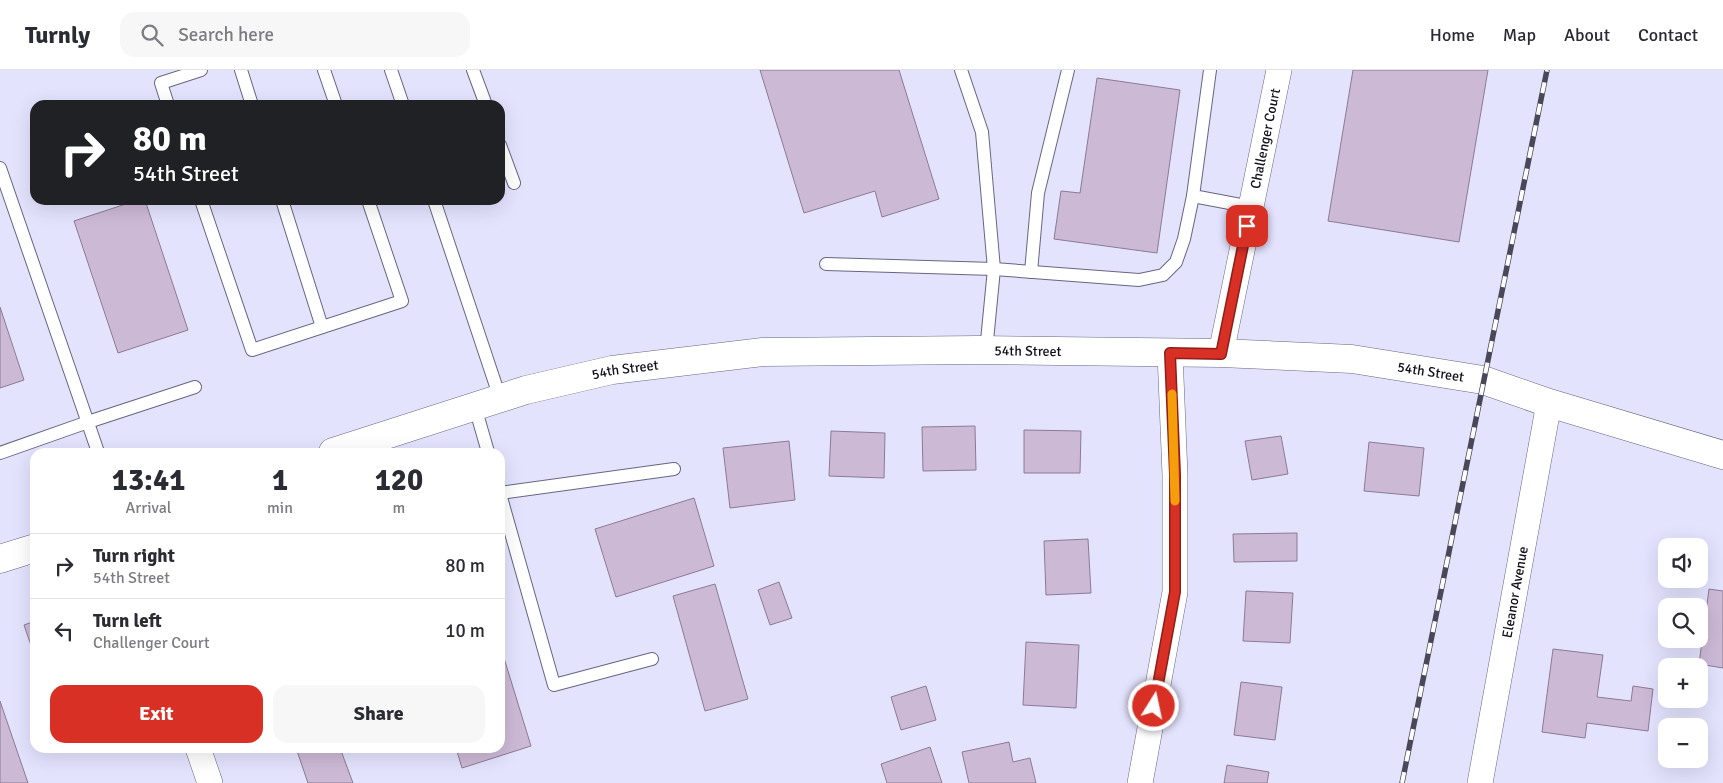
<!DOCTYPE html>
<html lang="en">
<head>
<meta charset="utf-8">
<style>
	:root { --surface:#fff; --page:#f7f7f7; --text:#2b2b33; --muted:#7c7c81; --line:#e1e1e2; --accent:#d93025 }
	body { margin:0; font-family:Signika,sans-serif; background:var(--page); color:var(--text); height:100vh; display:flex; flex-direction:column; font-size:19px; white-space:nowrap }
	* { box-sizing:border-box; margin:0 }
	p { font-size:16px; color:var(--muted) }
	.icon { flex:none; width:28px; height:28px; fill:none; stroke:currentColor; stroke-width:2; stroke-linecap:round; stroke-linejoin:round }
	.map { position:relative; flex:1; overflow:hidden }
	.details { position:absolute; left:30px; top:378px; width:475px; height:305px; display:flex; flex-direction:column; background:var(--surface); border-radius:15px; box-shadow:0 5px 20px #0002 }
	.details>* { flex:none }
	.top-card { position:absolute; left:30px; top:30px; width:475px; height:105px; border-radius:15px; box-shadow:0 5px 20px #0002; background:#202124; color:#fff; overflow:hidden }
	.fabs { position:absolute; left:1658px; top:468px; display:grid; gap:10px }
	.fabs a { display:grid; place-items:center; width:50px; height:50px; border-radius:10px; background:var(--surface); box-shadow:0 5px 20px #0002; font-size:25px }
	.pin { position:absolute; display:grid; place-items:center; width:42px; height:42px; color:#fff; margin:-21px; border-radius:10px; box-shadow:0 2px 8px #0006 }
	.me { position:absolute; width:55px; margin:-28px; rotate:10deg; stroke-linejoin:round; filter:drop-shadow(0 0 4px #0008) }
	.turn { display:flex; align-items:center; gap:18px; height:105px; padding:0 20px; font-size:22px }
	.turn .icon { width:65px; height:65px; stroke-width:2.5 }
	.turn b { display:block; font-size:35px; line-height:42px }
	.eta { display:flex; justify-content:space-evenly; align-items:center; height:85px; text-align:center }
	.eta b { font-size:30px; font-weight:700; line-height:35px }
	.primary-button { display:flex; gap:10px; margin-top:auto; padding:10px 20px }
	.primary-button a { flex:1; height:58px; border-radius:15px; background:var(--accent); color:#fff; font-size:20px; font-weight:700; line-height:58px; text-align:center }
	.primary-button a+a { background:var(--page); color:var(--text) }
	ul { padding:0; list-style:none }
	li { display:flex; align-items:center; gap:15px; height:65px; padding:0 20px; border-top:1px solid var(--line) }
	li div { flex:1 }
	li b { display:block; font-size:19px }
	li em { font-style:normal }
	header { display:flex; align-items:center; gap:30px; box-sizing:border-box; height:70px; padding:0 25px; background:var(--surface); border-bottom:1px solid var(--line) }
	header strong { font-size:24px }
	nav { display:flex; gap:28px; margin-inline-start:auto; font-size:18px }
	.search { width:350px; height:45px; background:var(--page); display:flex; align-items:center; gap:12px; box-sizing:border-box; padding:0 18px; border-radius:15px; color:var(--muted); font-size:19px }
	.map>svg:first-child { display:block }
	.building { fill:#ccb9d6; stroke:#8c7a95 }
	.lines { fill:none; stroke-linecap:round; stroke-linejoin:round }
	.service-casing { stroke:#676582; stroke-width:14 }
	.minor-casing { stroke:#676582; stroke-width:26 }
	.secondary-casing { stroke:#676582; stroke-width:29 }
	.service { stroke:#fff; stroke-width:12 }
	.minor { stroke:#fff; stroke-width:25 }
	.secondary { stroke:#fff; stroke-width:28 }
	.rail-casing { stroke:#494858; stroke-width:5.5 }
	.rail { stroke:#fff; stroke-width:4; stroke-dasharray:11; stroke-linecap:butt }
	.route-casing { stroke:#8d1f18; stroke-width:12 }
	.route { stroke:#d93025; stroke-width:9 }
	.slow { stroke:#f59e0b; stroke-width:9 }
	.labels { text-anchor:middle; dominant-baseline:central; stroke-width:5; stroke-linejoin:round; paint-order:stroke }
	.street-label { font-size:14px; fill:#100f1a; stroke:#fff }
</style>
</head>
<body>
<header>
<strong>Turnly</strong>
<div class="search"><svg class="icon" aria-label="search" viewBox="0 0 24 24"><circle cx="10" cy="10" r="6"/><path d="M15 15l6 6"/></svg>Search here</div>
<nav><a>Home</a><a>Map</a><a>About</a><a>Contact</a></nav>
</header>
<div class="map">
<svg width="1723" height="713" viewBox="0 0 1723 713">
	<rect width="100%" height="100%" fill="#e4e3fe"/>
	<g class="building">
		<path d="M 760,0 L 899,0 L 939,129 L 882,147 L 875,121 L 804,143 Z"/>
		<path d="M 1353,0 L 1488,0 L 1459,172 L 1328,151 Z"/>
		<path d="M 1097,8 L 1180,20 L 1157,183 L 1054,169 L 1061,121 L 1080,123 Z"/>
		<path d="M 138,130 L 145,130 L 188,260 L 118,283 L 74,151 Z"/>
		<path d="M 0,237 L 24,310 L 0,318 Z"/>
		<path d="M 975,356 L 976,400 L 923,401 L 922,357 Z"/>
		<path d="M 1024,360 L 1081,361 L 1080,403 L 1024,403 Z"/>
		<path d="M 831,361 L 885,363 L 884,408 L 829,406 Z"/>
		<path d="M 1281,366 L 1288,404 L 1252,410 L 1245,371 Z"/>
		<path d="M 789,371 L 795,430 L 730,438 L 723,378 Z"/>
		<path d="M 1369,372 L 1424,378 L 1419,426 L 1364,421 Z"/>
		<path d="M 694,428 L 714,496 L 616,527 L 595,459 Z"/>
		<path d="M 1297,463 L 1297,491 L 1234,492 L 1233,464 Z"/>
		<path d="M 1088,469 L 1091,523 L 1046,525 L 1044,471 Z"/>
		<path d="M 779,512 L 792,548 L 770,555 L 758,520 Z"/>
		<path d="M 715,514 L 748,629 L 705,641 L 673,526 Z"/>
		<path d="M 1709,519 L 1723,521 L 1723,598 L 1699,594 Z"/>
		<path d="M 1246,521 L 1293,523 L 1290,573 L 1243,571 Z"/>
		<path d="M 35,551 L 35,587 L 24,555 Z"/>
		<path d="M 1026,572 L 1079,575 L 1076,638 L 1023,635 Z"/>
		<path d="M 500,575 L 531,676 L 462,698 L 456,678 L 500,678 Z"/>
		<path d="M 1553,579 L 1603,585 L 1597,627 L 1631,631 L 1633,616 L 1653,619 L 1648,661 L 1587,653 L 1585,668 L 1542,662 Z"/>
		<path d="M 1241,612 L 1282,617 L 1275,670 L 1234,665 Z"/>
		<path d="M 926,616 L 936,650 L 901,660 L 891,627 Z"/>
		<path d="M 0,631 L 28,713 L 0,713 Z"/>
		<path d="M 1009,672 L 1013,692 L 1030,688 L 1036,713 L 969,713 L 962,682 Z"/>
		<path d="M 930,677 L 942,713 L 887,713 L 881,694 Z"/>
		<path d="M 296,678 L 340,678 L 353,713 L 308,713 Z"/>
		<path d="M 1227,695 L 1269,702 L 1267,713 L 1224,713 Z"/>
	</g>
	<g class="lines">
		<g class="service-casing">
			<g id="service">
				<path d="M 241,0 L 252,35"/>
				<path d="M 324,0 L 336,35"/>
				<path d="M 391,0 L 403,35"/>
				<path d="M 473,0 L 486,35"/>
				<path d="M 1210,0 L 1193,126 L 1251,137"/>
				<path d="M 168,35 L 161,13 L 201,0"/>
				<path d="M 500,75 L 514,113"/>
				<path d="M 0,98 L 98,382"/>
				<path d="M 201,130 L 252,280 L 402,231 L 368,130"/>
				<path d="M 282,130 L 322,257"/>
				<path d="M 434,130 L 500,328"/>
				<path d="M 826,194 L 994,199 L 982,62 L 961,0"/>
				<path d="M 1031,202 L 1038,123 L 1068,0"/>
				<path d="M 986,281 L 994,199 L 1139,210 L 1163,205 L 1176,192 L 1184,169 L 1193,126"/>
				<path d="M 475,337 L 488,382"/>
				<path d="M 0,383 L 88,352 L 195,317"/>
				<path d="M 500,423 L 674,399"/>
				<path d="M 500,424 L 554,615 L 652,589"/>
			</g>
		</g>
		<g class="minor-casing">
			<g id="minor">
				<path id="s1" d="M 1221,283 L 1279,0"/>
				<path d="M 198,678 L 210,713"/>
				<path d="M 1140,713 L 1175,522 L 1175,405 L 1170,283"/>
				<path id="s2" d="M 1480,713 L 1549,333"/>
			</g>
		</g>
		<g class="secondary-casing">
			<g id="secondary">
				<path id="s3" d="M 333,382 L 526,320 L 612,300 L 763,282 L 978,280 L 1221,283 L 1352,289 L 1483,310 L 1549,333 L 1723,385"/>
				<path d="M 0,489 L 35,478"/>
			</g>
		</g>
		<use href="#service" class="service"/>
		<use href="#minor" class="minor"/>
		<use href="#secondary" class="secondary"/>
		<g class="rail-casing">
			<path id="rail" d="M 1402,713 L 1547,0"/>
		</g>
		<use href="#rail" class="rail"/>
	</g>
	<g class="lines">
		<g class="route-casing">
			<path id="route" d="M 1154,636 L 1175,522 L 1175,405 L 1170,283 L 1221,284 L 1247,156"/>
		</g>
		<use href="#route" class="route"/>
		<path class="slow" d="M 1172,324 L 1175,431"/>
	</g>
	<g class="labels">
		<g class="street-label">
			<text stroke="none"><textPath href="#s1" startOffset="219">Challenger Court</textPath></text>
			<text stroke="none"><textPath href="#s3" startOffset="708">54th Street</textPath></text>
			<text stroke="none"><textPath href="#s3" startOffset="304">54th Street</textPath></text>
			<text stroke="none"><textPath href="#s3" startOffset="1112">54th Street</textPath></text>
			<text stroke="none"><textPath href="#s2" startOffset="194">Eleanor Avenue</textPath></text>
		</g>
	</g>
</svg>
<div class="fabs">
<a><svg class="icon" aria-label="sound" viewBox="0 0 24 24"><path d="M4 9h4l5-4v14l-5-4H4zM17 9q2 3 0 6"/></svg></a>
<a><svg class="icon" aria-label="search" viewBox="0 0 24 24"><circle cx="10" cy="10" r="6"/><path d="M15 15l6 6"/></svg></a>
<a>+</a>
<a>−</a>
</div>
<div class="pin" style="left:1247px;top:156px;background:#d93025"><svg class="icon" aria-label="arrive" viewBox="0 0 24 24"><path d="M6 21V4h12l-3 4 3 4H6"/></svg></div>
<svg class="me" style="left:1154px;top:636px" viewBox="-20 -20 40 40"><circle r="17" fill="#d93025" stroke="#fff" stroke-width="3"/><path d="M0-11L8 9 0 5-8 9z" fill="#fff"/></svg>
<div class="top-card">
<div class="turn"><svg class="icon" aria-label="right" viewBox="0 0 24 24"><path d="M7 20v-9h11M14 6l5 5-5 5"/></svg><div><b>80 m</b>54th Street</div></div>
</div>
<section class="details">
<div class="eta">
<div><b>13:41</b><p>Arrival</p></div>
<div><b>1</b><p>min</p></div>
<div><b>120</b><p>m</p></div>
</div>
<ul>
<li><svg class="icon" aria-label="right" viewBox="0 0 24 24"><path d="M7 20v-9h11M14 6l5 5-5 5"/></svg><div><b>Turn right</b><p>54th Street</p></div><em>80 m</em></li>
<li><svg class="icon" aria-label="left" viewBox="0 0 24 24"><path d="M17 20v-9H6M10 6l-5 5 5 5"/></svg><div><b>Turn left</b><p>Challenger Court</p></div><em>10 m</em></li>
</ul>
<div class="primary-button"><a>Exit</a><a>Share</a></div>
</section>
</div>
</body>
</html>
